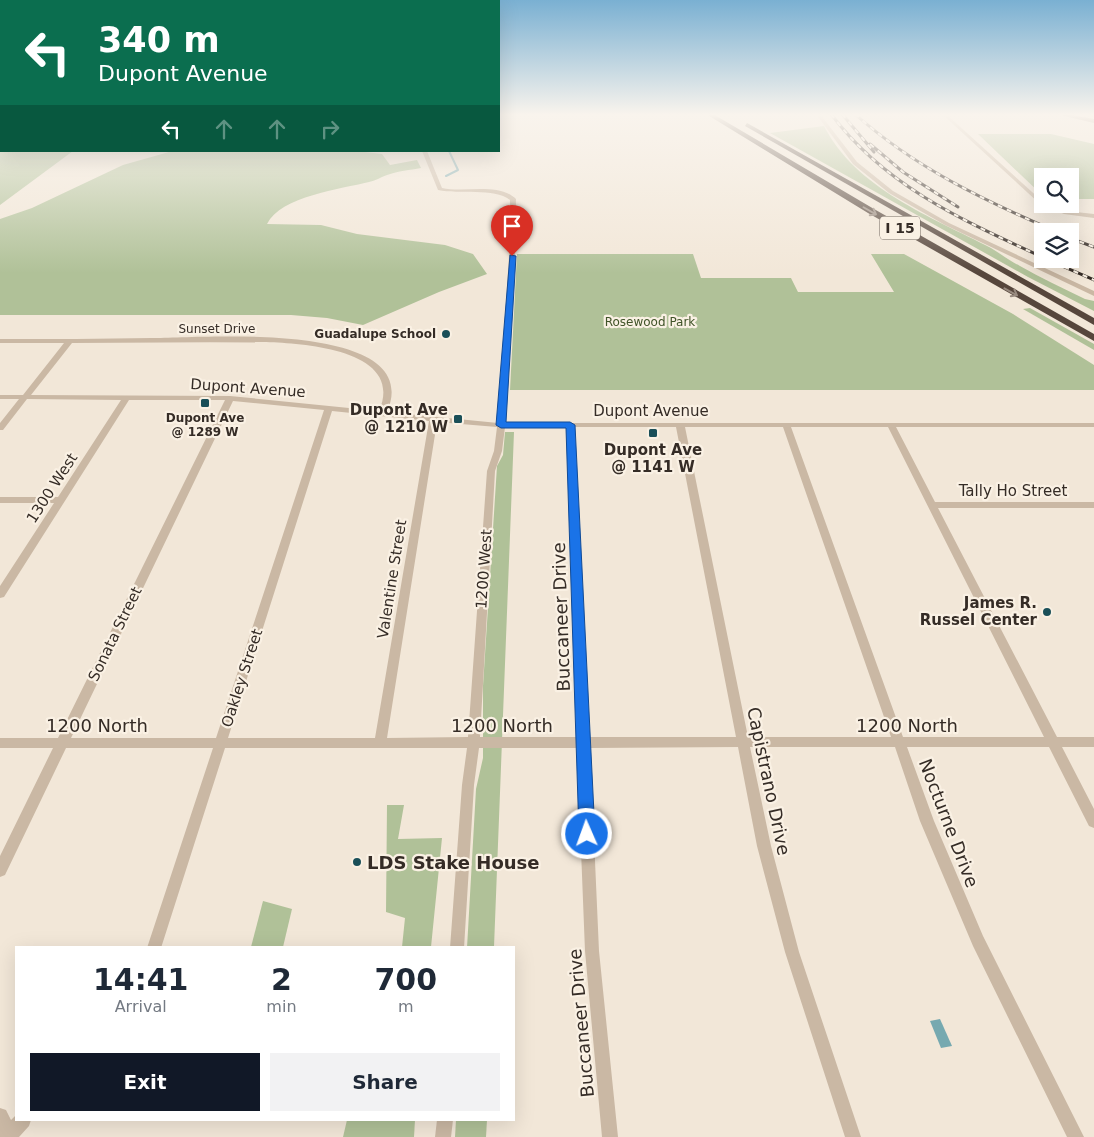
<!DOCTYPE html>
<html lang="en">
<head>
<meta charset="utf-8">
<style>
	:root { --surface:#fff; --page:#f2f2f3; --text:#1f2937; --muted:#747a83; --accent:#111827 }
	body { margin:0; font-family:"DejaVu Sans",sans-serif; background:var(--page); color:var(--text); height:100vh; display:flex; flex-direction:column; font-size:19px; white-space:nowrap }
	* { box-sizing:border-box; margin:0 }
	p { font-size:16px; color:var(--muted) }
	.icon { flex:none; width:28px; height:28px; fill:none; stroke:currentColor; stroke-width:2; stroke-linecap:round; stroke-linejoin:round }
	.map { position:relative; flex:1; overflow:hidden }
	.drawer { position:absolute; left:15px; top:946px; width:500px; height:175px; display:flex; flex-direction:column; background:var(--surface); border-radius:0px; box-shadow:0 5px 20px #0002 }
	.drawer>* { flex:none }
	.guide { position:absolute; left:0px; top:0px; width:500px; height:152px; box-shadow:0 5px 20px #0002; background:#0b6e4f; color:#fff; overflow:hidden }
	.controls { position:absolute; left:1034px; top:168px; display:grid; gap:10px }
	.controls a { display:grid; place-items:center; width:45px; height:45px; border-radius:0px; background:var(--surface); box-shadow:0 5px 20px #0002; font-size:25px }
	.pin { position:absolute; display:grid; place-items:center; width:42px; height:42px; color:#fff; margin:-51px -21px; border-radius:50% 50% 50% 0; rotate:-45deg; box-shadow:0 0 5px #0007 }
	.pin .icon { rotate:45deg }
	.me { position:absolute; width:55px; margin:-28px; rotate:358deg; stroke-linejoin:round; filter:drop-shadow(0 0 4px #0008) }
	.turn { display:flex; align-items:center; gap:18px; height:105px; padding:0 15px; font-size:22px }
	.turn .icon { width:65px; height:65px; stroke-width:2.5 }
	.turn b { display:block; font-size:35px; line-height:42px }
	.lanes { display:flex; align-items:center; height:48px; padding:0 15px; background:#0003; justify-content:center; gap:25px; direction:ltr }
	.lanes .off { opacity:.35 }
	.eta { display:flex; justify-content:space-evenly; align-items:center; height:85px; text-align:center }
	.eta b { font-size:30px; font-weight:600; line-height:35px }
	.cta { display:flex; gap:10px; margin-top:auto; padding:10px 15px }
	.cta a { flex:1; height:58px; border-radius:0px; background:var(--accent); color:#fff; font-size:20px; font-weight:600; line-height:58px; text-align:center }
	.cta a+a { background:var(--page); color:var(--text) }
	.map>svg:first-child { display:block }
	.green { fill:#b0c198 }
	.water { fill:#76a9b0 }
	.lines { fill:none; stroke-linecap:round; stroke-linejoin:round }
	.stream { stroke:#76a9b0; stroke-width:2 }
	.minor { fill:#cab8a4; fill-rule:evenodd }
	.major { fill:#786456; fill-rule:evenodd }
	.highway { fill:#56463c; fill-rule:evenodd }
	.rail-casing { stroke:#352c26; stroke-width:3 }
	.rail { stroke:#faf1e4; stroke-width:2; stroke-dasharray:5; stroke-linecap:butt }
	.oneway { stroke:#988a7f }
	.route { fill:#1a73e8; stroke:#114b97 }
	.poi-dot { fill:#1a4f58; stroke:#faf1e4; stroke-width:2 }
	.labels { text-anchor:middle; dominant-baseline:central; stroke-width:4.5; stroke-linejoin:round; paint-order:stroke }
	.far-park-label { font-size:12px; fill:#415429; stroke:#faf1e4 }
	.far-street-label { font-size:12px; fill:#352c26; stroke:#faf1e4 }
	.far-poi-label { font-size:12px; font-weight:bold; fill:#352c26; stroke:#faf1e4; text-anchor:end }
	.shield { fill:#faf1e4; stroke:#70675f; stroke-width:1 }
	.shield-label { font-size:14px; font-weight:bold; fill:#352c26 }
	.street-label { font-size:15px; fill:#352c26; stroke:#faf1e4 }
	.poi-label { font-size:15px; font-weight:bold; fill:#352c26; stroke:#faf1e4; text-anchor:end }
	.near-street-label { font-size:18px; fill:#352c26; stroke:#faf1e4 }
	.near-poi-label { font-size:18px; font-weight:bold; fill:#352c26; stroke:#faf1e4; text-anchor:start }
</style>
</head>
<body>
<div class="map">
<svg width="1094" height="1137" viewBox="0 0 1094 1137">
	<rect width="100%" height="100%" fill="#f2e7d8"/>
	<g class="green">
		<path d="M 0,114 L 1,151 L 73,151 L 0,205 Z"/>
		<path d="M 824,126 C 856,189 932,217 991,248 C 1001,254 1010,261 1020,266 C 1041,278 1063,288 1085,299 L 1094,301 L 1094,311 L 1028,277 L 770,133 Z"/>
		<path d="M 978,134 L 1051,134 L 1094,144 L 1094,199 L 1070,199 L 1070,176 L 1042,176 L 1042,195 Z"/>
		<path d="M 356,151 L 382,154 L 390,165 L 417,160 L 421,168 C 410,170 398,171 387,175 C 381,177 375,181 369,182 C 341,189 281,196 267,224 L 321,225 L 357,234 L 445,245 L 473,254 L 487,274 L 439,292 L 363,325 L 327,318 L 291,315 L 0,315 L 0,219 L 32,208 L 123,165 L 169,152 Z"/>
		<path d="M 517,254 L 693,254 L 701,278 L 791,278 L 798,292 L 894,292 L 871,254 L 904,254 L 1013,314 L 1094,365 L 1094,390 L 510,390 Z"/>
		<path d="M 1030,308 L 1094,344 L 1094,350 L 1023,309 Z"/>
		<path d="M 505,432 L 514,432 L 494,947 L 467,948 L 476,789 L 483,758 L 483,686 L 497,466 L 503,455 Z"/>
		<path d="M 387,805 L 404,805 L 398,839 L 442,838 L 431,947 L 402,947 L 405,918 L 386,912 Z"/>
		<path d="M 263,901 L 292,909 L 283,947 L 251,947 Z"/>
		<path d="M 347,1120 L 415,1120 L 414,1137 L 343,1137 Z"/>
		<path d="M 456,1120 L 487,1120 L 486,1137 L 455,1137 Z"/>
	</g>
	<path class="water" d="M 940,1019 L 952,1046 L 941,1048 L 930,1021 Z"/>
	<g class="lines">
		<path class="stream" d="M 446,176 L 458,170 L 449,151"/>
		<g class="minor">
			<path d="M 816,114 L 820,114 L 857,162 L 893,191 L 949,223 L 1094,291 L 1094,296 L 945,225 L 889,193 L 853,164 Z"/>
			<path d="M 942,114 L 946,114 L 1042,201 L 1042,204 L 1048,204 L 1067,211 L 1094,214 L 1094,218 L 1064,214 L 1040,204 Z"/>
			<path d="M 422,151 L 427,151 L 442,188 C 465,193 498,182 516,199 L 515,256 L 506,423 L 1094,423 L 1094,427 L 896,427 L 935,502 L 1094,502 L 1094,508 L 938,508 L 1057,737 L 1094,737 L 1094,747 L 1062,747 L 1094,809 L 1094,828 L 1089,826 L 1049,747 L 907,747 L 934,821 L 983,936 L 1084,1137 L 1067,1137 L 973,946 L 920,821 L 895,747 L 750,747 L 771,846 L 799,952 L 861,1137 L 845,1137 L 785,952 L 757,846 L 738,747 L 590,748 L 599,951 L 618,1137 L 602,1137 L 585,951 L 577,748 L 479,748 L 474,785 L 464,948 L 450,948 L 462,785 L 467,748 L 225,748 L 161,948 L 147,948 L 213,748 L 66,748 L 5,875 L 0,877 L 0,856 L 53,748 L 0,748 L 0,738 L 58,738 L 225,400 L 129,400 L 4,597 L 0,598 L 0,586 L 54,503 L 0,503 L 0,497 L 58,497 L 121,400 L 27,399 L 3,430 L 0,430 L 0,423 L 19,399 L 0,399 L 0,395 L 23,395 L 64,343 L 0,343 L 0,339 C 51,339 101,339 152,338 C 197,338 427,319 387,412 L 498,423 L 509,256 L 510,200 C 494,187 459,195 438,190 ZM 263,342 C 301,343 406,349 379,411 L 230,396 L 31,395 L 72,343 ZM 233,401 L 324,410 L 216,738 L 71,738 ZM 332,411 L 429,421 L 375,738 L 228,738 ZM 437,422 L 497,427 L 494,451 L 487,471 L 468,737 L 387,738 ZM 505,427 L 566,427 L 577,737 L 480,737 L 495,471 L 502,451 ZM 574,427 L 676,427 L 736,737 L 589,737 ZM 685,427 L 783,427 L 891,737 L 748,737 ZM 791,427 L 888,427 L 1044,737 L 903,737 Z"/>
			<path d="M 0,1108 L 6,1110 L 11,1120 L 16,1115 L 16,1120 L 31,1120 L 29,1126 L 19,1137 L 0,1137 Z"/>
			<path d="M 437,1120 L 453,1120 L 451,1137 L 435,1137 Z"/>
		</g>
		<path class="major" d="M 1056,114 L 1066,114 L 1094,119 L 1094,123 Z"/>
		<g class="highway">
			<path d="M 706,114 L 713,114 L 874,209 L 1094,334 L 1094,341 L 868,213 Z"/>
			<path d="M 747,123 L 1094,318 L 1094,325 L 745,126 Z"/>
		</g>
		<g class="rail-casing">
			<g id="rail">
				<path d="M 831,114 C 885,186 962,220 1042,257"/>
				<path d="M 842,114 L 874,152"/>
				<path d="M 855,114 C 914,167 983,200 1055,231"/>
				<path d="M 870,144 L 903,172 L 958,207"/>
				<path d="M 1070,238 L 1094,247"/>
				<path d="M 1046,259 L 1094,280"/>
			</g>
		</g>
		<use href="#rail" class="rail"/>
	</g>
	<defs><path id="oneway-shaft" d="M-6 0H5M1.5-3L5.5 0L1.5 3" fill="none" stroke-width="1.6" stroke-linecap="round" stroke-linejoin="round" transform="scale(1.25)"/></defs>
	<g class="oneway">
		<use href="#oneway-shaft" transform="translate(870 211) rotate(30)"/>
		<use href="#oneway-shaft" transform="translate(1011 292) rotate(29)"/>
	</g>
	<linearGradient id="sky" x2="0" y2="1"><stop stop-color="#7ab0d2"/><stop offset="0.42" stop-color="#f9f4ed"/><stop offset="1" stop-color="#f9f4ed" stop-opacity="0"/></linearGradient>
	<rect width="1094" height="273" fill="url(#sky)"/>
	<path class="route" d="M 510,255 L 516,256 L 506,422 L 570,422 L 575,425 L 595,834 L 592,839 L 587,841 L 582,839 L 579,834 L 566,428 L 501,428 L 496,425 Z"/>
	<g class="poi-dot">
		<circle cx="446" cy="334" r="5"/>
		<rect x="200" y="398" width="10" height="10" rx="2.5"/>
		<rect x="453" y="414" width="10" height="10" rx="2.5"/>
		<rect x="648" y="428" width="10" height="10" rx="2.5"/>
		<circle cx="1047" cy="612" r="5"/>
		<circle cx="357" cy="862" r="5"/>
	</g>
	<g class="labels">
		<g class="far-park-label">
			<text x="650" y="322">Rosewood Park</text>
		</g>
		<g class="far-street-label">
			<text x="217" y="329">Sunset Drive</text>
		</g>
		<g class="far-poi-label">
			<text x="436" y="334">Guadalupe School</text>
			<text x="205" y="418" text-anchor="middle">Dupont Ave<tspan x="205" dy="14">@ 1289 W</tspan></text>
		</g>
		<rect class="shield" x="880" y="216.5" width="40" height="23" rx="4"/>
		<g class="shield-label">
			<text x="900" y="228">I 15</text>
		</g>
		<g class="street-label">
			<text transform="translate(248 388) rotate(4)">Dupont Avenue</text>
			<text x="651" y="411">Dupont Avenue</text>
			<text transform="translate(52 488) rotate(-57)">1300 West</text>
			<text x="1013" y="491">Tally Ho Street</text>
			<text transform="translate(484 569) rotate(-86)">1200 West</text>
			<text transform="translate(392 579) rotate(-81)">Valentine Street</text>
			<text transform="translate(115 634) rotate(-64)">Sonata Street</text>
			<text transform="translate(242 678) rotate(-72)">Oakley Street</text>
		</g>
		<g class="poi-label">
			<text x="448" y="410">Dupont Ave<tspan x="448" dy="17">@ 1210 W</tspan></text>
			<text x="653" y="450" text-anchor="middle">Dupont Ave<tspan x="653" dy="17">@ 1141 W</tspan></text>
			<text x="1037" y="603">James R.<tspan x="1037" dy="17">Russel Center</tspan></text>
		</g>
		<g class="near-street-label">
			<text transform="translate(561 617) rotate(-92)">Buccaneer Drive</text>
			<text x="97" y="725">1200 North</text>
			<text x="502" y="725">1200 North</text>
			<text x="907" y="725">1200 North</text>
			<text transform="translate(769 781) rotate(78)">Capistrano Drive</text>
			<text transform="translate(949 823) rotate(69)">Nocturne Drive</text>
			<text transform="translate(581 1023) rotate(-95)">Buccaneer Drive</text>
		</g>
		<g class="near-poi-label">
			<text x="367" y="862">LDS Stake House</text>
		</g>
	</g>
</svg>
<div class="controls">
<a><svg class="icon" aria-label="search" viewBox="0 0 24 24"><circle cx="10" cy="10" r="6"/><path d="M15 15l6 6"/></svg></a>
<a><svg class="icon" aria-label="layers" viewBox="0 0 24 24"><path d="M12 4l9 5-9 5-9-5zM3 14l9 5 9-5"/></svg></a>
</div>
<div class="pin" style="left:512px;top:256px;background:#d93025"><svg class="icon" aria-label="arrive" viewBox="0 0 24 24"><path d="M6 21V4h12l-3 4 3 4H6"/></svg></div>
<svg class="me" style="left:587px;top:834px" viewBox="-20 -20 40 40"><circle r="17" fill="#1a73e8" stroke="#fff" stroke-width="3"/><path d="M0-11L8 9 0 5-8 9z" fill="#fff"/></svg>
<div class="guide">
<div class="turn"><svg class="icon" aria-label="left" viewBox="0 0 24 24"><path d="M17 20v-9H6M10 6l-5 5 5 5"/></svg><div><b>340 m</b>Dupont Avenue</div></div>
<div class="lanes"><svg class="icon" aria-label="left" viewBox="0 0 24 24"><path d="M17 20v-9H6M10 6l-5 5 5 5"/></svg><svg class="icon off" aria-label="ahead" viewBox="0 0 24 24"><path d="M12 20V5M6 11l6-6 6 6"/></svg><svg class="icon off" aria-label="ahead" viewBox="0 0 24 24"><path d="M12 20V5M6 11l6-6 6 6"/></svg><svg class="icon off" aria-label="right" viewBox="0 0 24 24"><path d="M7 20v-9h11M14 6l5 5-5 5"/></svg></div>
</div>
<section class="drawer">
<div class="eta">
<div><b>14:41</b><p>Arrival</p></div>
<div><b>2</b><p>min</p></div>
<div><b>700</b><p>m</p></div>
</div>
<div class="cta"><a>Exit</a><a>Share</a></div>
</section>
</div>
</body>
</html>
